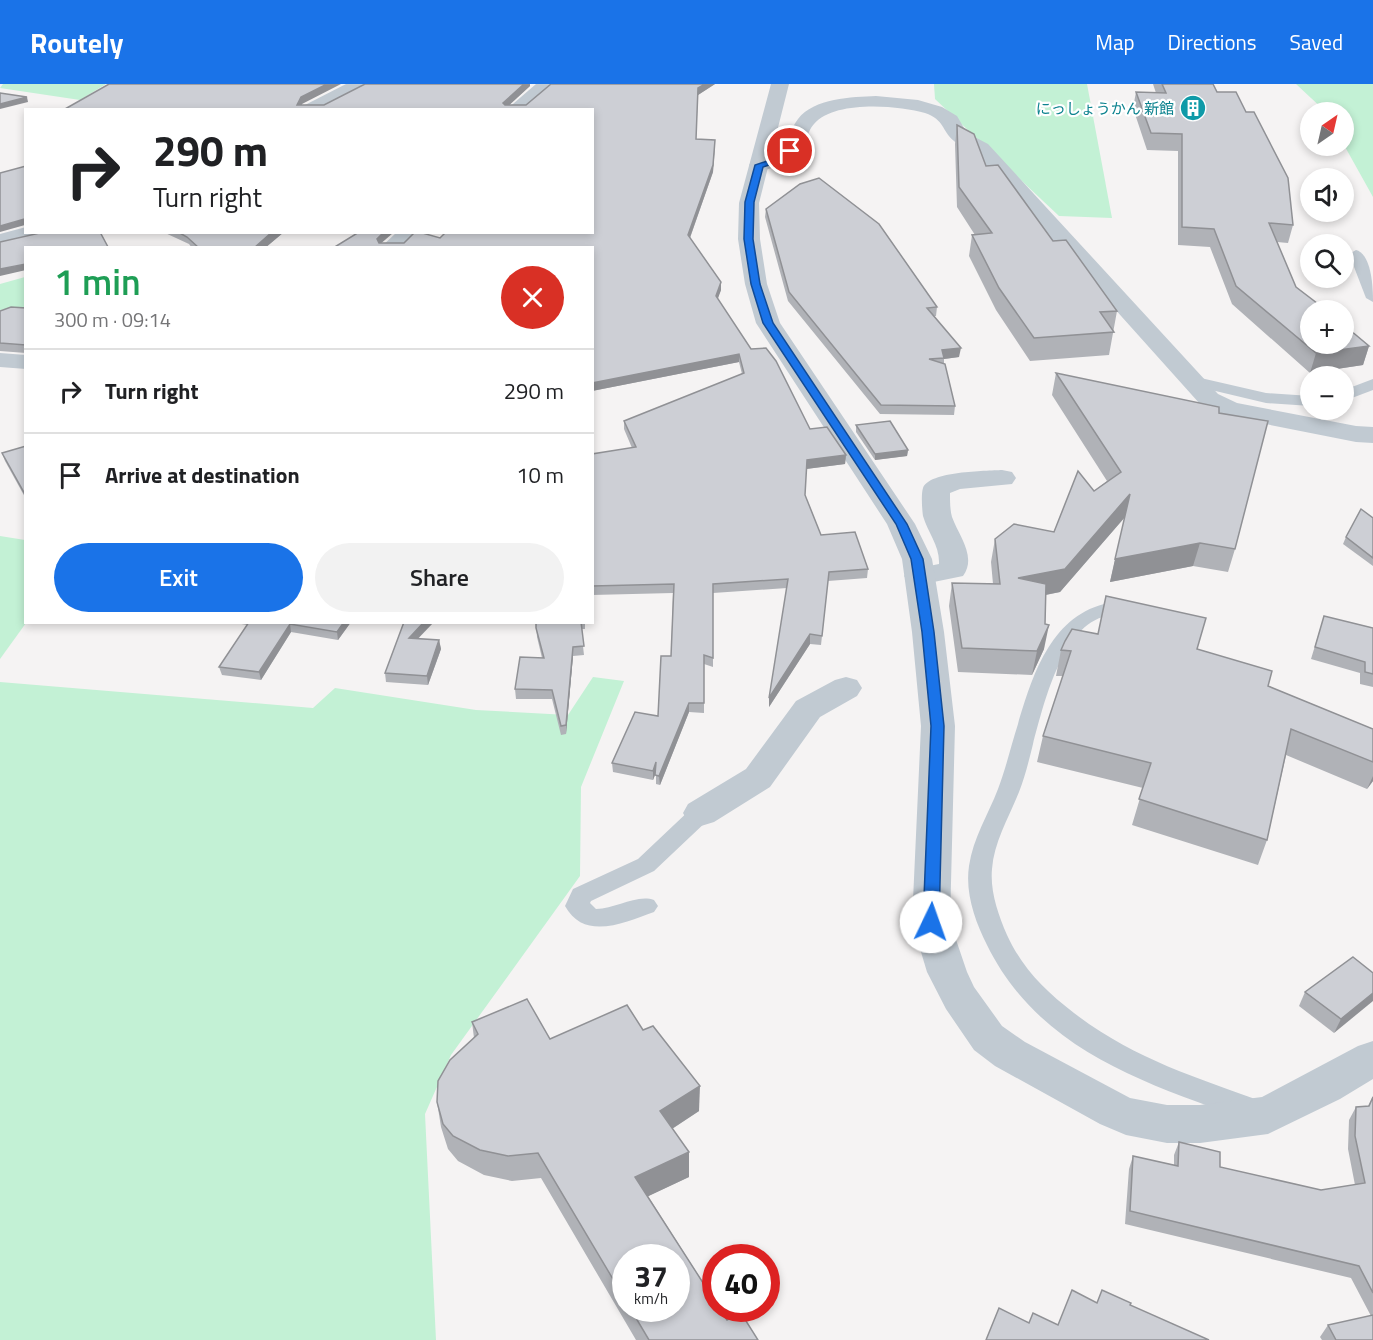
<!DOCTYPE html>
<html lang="en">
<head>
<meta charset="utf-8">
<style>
	:root { --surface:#fff; --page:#f2f2f2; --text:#202124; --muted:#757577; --line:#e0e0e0; --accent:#1a73e8 }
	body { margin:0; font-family:"Titillium Web","Noto Sans JP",sans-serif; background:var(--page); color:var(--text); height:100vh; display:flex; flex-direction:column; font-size:22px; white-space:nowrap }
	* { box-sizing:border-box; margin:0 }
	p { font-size:20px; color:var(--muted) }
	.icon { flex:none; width:33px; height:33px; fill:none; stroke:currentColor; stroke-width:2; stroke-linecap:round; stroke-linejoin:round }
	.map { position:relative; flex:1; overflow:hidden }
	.drawer { position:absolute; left:24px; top:162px; width:570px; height:378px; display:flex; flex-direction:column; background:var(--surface); border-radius:0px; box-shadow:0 3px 9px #0003 }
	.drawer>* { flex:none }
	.top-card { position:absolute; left:24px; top:24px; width:570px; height:126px; border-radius:0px; box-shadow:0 3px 9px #0003; background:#fff; color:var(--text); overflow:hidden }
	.needle { width:39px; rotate:34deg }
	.buttons { position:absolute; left:1300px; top:18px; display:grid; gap:12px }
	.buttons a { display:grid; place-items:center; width:54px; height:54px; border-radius:50%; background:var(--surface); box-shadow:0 3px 9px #0003; font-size:30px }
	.speed { position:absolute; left:612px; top:1160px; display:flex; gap:12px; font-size:30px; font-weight:700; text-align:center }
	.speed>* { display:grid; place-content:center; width:78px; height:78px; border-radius:50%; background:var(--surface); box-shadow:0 3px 9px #0003; line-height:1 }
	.speed small { font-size:15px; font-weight:400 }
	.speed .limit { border:9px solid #d22; background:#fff; color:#111 }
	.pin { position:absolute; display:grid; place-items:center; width:51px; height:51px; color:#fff; margin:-26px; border:3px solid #fff; border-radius:50%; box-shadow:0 2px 6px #0007 }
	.me { position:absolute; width:66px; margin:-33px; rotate:3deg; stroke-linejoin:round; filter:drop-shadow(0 0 4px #0008) }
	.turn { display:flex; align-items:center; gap:21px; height:126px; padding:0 30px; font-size:27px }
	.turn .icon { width:78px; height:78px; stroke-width:2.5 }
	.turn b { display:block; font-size:42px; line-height:51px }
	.round { display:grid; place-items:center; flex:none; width:63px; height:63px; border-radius:32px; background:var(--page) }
	.headline { display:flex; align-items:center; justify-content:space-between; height:102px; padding:0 30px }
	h1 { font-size:36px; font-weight:600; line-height:45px; color:#1e9e55 }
	.action { display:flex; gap:12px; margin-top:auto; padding:12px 30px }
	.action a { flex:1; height:69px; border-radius:36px; background:var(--accent); color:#fff; font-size:24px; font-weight:600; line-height:69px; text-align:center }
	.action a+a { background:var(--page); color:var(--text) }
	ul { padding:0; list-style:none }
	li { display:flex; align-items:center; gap:18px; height:84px; padding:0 30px; border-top:2px solid var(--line) }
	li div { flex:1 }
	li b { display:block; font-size:22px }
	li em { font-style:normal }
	header { display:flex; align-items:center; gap:36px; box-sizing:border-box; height:84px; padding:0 30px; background:var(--accent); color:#fff }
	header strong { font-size:28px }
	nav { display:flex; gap:33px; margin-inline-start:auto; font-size:21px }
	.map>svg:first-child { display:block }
	.green { fill:#c3f1d5 }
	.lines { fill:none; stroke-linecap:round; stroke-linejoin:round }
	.service { fill:#c1cad2; fill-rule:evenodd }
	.minor { fill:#c1cad2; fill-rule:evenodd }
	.tertiary { fill:#c1cad2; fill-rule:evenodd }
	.wall { fill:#b0b2b7; fill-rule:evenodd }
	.shaded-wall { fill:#909195 }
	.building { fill:#cdcfd5; stroke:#909195; stroke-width:1.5 }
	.route { fill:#1a73e8; stroke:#114b97; stroke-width:1.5 }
	.labels { text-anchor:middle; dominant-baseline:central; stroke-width:4.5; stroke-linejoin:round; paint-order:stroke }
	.far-culture-label { font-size:15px; fill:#0d838f; stroke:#fff; text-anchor:end }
</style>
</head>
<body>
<header>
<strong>Routely</strong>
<nav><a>Map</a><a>Directions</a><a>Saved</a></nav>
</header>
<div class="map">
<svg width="1373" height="1256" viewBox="0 0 1373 1256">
	<rect width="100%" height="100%" fill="#f5f3f3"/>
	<g class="green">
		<path d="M 3,0 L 106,0 L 80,16 L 0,4 Z"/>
		<path d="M 934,0 L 1087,0 L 1112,134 L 1059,132 L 935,15 Z"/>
		<path d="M 1296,0 L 1373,0 L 1373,113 L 1344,61 L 1344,28 L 1326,28 Z"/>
		<path d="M 25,193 L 25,224 L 0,226 L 0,200 Z"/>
		<path d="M 0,452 L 25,456 L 26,539 L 0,575 Z"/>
		<path d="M 593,593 L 624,597 L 581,703 L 580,792 L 451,971 L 425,1030 L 436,1256 L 0,1256 L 0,598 L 313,624 L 335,604 L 476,626 L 568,631 Z"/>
	</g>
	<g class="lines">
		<g class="service">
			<path d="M 1356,166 C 1372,170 1373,205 1373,218 L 1366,214 L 1349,170 Z"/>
			<path d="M 1192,292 L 1266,309 L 1311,312 L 1311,322 L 1266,319 L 1186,300 L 1184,297 Z"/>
			<path d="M 1373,295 L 1373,306 L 1344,317 L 1344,306 Z"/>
			<path d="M 1104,520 L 1139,523 L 1142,527 L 1139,531 C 1128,534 1118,531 1107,532 C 1062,540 1043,623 1033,660 C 1029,676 1025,693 1019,708 C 1009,733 994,758 992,785 C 990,807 998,830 1007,851 C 1022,884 1045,907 1074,929 C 1134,975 1195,993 1266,1019 L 1270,1027 L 1266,1035 L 1256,1039 C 1151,1001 1040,969 987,861 C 975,837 965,809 969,782 C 973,754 988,731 998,705 C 1006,684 1011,662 1018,640 C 1032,593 1050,534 1104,520 Z"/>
			<path d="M 701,721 L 709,723 L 712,729 L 709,735 L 654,787 L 591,817 L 590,819 L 596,825 C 616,825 636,810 654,816 L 658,822 L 654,828 C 625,838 585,858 565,822 L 573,805 L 638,775 L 693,723 Z"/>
		</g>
		<g class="minor">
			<path d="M 346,0 L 369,0 L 366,4 L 324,26 L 300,26 L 303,22 Z"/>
			<path d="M 536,0 L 556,0 L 527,26 L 506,26 Z"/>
			<path d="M 876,12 L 918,16 L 942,23 L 957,32 L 967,49 L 988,60 L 1218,310 L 1237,319 L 1356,342 L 1373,343 L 1373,359 L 1356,358 L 1230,333 L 1200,320 L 974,68 C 967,65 959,62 954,57 C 941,46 945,36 925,29 C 898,21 834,16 814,40 C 810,44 808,51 805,56 C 795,74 773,90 752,85 L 749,81 C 756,72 772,71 781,63 C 789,55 791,44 798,35 C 814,14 852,13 876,12 Z"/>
			<path d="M 26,143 L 26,148 L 43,148 L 41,153 L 0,162 L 0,150 Z"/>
			<path d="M 397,148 L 421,148 L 405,164 L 380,164 Z"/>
			<path d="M 0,269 L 26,271 L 26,285 L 0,283 Z"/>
			<path d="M 1002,386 L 1012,388 L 1016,394 L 1012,400 L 960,405 L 950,409 C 950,417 950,426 952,433 C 959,452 977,473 963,492 L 919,501 L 909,498 L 904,492 L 909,486 L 939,480 C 940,462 928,449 923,432 C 922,425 921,410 923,404 C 929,387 986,387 1002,386 Z"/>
			<path d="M 846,593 L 857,596 L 862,604 L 857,612 L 820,633 L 770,703 L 714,738 L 701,742 L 688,738 L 683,729 L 688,720 L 746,685 L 796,617 L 835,596 Z"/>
		</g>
		<path class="tertiary" d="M 771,0 L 789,0 L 759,119 L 760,155 L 767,200 L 780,239 L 915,440 L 932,475 L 944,548 L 955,642 L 950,838 L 967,888 L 974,903 L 1002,942 L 1025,958 L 1130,1014 L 1167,1021 L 1200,1021 L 1262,1013 L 1358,962 L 1373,957 L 1373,995 L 1340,1015 L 1268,1050 L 1200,1059 L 1167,1059 L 1126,1051 L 1100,1040 L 995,982 L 974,966 L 946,925 L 927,888 L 912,838 L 921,642 L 912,548 L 902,475 L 887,440 L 756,239 L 745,200 L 738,155 L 739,119 Z"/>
	</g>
	<g class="wall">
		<path d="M 365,0 L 530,0 L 530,2 L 509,21 L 526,21 L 551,0 L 715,0 L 698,11 L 696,55 L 715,56 L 715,63 L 713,88 L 690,154 L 721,198 L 721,206 L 717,215 L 751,265 L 810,345 L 846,371 L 845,380 L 806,385 L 805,411 L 821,451 L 868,485 L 867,494 L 828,497 L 821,561 L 810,560 L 769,623 L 787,504 L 713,509 L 713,583 L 704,580 L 704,629 L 689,628 L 660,701 L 656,700 L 656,689 L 653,696 L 613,688 L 612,679 L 658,632 L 671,572 L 673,509 L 592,511 L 592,370 L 632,364 L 624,345 L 624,337 L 742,290 L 739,278 L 592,307 L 592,164 L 383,159 L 404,159 L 440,154 L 592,26 L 66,26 L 302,20 L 302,21 L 324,21 Z"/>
		<path d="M 1153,0 L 1213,0 L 1293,141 L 1288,159 L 1277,158 L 1296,203 L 1369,262 L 1363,281 L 1310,289 L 1232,220 L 1210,163 L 1178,161 L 1178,67 L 1147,66 L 1133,24 L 1136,8 L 1156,9 Z"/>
		<path d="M 957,41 L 986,82 L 1117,227 L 1109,271 L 1030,277 L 996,226 L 969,172 L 972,151 L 975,151 L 957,123 L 955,60 Z"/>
		<path d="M 766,125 L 937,223 L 936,232 L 934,232 L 959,273 L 944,275 L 944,279 L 955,322 L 954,331 L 880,330 L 788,217 L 765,133 Z"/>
		<path d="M 163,148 L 284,148 L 265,164 L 192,164 L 189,160 Z"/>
		<path d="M 26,224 L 26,269 L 0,267 L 0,227 Z"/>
		<path d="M 1056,289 L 1219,329 L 1235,465 L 1228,488 L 1193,482 L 1110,498 L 1125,433 L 1060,508 L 1046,511 L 1044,565 L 1032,591 L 958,588 L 949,522 L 952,499 L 993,500 L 991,478 L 995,455 L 1054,448 L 1094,407 L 1107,397 L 1052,311 Z"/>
		<path d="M 856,341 L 908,366 L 907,372 L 875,376 L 856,348 Z"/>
		<path d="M 26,362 L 26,415 L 5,377 L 2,369 Z"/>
		<path d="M 1373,434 L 1373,482 L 1343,460 L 1346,453 Z"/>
		<path d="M 1324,532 L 1373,544 L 1373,603 L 1360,600 L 1360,589 L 1311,575 Z"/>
		<path d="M 230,538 L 351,538 L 338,556 L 291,548 L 261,596 L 222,591 L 219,583 L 247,541 Z"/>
		<path d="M 536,538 L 585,538 L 585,545 L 581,545 L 584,571 L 573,572 L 566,650 L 561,651 L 552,615 L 516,615 L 515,605 L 542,574 L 537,553 Z"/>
		<path d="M 1097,550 L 1197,565 L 1268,602 L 1373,645 L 1373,697 L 1367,705 L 1286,671 L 1267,756 L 1258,781 L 1132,741 L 1143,704 L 1037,678 L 1043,652 L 1063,592 L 1056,592 L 1061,566 Z"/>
		<path d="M 418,555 L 439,556 L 441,565 L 428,601 L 386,598 L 385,589 Z"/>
		<path d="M 1373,889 L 1334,949 L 1299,922 L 1305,908 Z"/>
		<path d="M 472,938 L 550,955 L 643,946 L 699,1027 L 672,1045 L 689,1093 L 648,1112 L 727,1236 L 758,1256 L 636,1256 L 541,1094 L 512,1097 L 484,1091 L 458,1077 L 448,1065 L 441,1043 L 437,1018 L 474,954 ZM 626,1173 L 676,1224 L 626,1224 Z"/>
		<path d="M 1373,1012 L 1373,1256 L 1322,1256 L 1320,1253 L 1328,1241 L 1371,1232 L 1351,1194 L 1125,1140 L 1129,1085 L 1133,1072 L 1174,1081 L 1174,1071 L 1179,1058 L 1220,1083 L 1321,1106 L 1355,1101 L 1348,1065 L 1349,1036 L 1356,1023 L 1368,1022 Z"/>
	</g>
	<g class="shaded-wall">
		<path d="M 327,0 L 341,0 L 302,20 L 299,26 L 297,21 L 301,13 Z"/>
		<path d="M 524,0 L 530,0 L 530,2 L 504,26 L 503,19 Z"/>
		<path d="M 705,0 L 715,0 L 698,11 L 698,4 Z"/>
		<path d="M 27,13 L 28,18 L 0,25 L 0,20 Z"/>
		<path d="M 715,56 L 713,88 L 688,159 L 688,151 Z"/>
		<path d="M 24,135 L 25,141 L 0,148 L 0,142 Z"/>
		<path d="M 272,148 L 284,148 L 265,164 L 254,164 Z"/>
		<path d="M 384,148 L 393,149 L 378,162 L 377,155 Z"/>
		<path d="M 26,180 L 26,186 L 0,192 L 0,185 Z"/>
		<path d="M 721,198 L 721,206 L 716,220 L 716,212 Z"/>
		<path d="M 1369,262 L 1363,281 L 1310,289 L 1316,269 Z"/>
		<path d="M 961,264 L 959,273 L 944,275 L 942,266 Z"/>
		<path d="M 739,270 L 739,278 L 592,307 L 592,299 Z"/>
		<path d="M 908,366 L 907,372 L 875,376 L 875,370 Z"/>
		<path d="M 846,371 L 845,380 L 806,385 L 807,376 Z"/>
		<path d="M 1130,410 L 1125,433 L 1060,508 L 1014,517 L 1018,494 Z"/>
		<path d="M 1200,459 L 1193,482 L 1110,498 L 1115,475 Z"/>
		<path d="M 344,538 L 351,538 L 338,556 L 337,548 Z"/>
		<path d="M 424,538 L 434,538 L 410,563 L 409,554 Z"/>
		<path d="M 290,540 L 291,548 L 261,596 L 259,588 Z"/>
		<path d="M 1049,541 L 1044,565 L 1032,591 L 1037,567 Z"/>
		<path d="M 810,550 L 810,560 L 769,623 L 769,614 Z"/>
		<path d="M 439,556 L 441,565 L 428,601 L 427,592 Z"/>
		<path d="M 573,563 L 573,572 L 566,650 L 566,641 Z"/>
		<path d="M 689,619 L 689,628 L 660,701 L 659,692 Z"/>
		<path d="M 656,678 L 656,688 L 653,696 L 653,687 Z"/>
		<path d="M 1373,692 L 1373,697 L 1367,705 Z"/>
		<path d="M 1373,909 L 1373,917 L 1334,949 L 1341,935 Z"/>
		<path d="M 700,1002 L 699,1027 L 661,1052 L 660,1027 Z"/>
		<path d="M 689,1068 L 689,1093 L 636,1118 L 635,1093 Z"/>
	</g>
	<g class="building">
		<path d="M 109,0 L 327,0 L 301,13 L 297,21 L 324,21 L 365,0 L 524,0 L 503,19 L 505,21 L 526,21 L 551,0 L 705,0 L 698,4 L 696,55 L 715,56 L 713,81 L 688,151 L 721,198 L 716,212 L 751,265 L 766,264 L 776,277 L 810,345 L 827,343 L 846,371 L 807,376 L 805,411 L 821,451 L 855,448 L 868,485 L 829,488 L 822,552 L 810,550 L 769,614 L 788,495 L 713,500 L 713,574 L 704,571 L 704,619 L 689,619 L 659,692 L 655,691 L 656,678 L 653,687 L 612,679 L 635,628 L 658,632 L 661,572 L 671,572 L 674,500 L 592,502 L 592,370 L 636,363 L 624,337 L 744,289 L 739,270 L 592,299 L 592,164 L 333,164 L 359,148 L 384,148 L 377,155 L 379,159 L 404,159 L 415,148 L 419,148 L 440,154 L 446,148 L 592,148 L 592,26 L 66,26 L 65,25 Z"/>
		<path d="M 1162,0 L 1213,0 L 1217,8 L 1236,8 L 1246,28 L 1254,28 L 1288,94 L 1293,141 L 1269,139 L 1296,203 L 1326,226 L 1311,226 L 1311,260 L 1344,260 L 1344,241 L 1369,262 L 1316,269 L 1236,202 L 1214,145 L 1182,143 L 1182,50 L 1151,49 L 1136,8 L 1166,9 Z"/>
		<path d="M 0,9 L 27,13 L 0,20 Z"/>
		<path d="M 957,41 L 974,50 L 986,82 L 998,81 L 1053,157 L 1066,156 L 1117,227 L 1100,228 L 1114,248 L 1034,254 L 999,204 L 972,151 L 992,149 L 959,103 Z"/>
		<path d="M 26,82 L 26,138 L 24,135 L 0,142 L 0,89 Z"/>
		<path d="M 819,94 L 879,140 L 937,223 L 927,224 L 961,264 L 942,266 L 944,274 L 929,275 L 945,280 L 955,322 L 881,321 L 789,208 L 766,125 L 800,100 Z"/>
		<path d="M 40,148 L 100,148 L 108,163 L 26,164 L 26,180 L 0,185 L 0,158 L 40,149 Z"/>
		<path d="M 178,148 L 272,148 L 254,164 L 199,164 L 187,153 Z"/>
		<path d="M 11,223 L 26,224 L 26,261 L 0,259 L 0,227 Z"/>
		<path d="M 1056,289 L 1219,323 L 1219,329 L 1268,337 L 1235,465 L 1200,459 L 1115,475 L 1130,410 L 1065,485 L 1018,494 L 1046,500 L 1045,540 L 1049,541 L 1037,567 L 962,564 L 952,499 L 1000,500 L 995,455 L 1014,440 L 1054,448 L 1078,387 L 1094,407 L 1121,388 Z"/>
		<path d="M 890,337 L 908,366 L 875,370 L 856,341 Z"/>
		<path d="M 26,362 L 26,412 L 2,369 Z"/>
		<path d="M 1361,425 L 1373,434 L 1373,474 L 1346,453 Z"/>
		<path d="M 1106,512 L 1206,534 L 1197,565 L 1272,587 L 1268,602 L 1373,645 L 1373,678 L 1291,645 L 1267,756 L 1139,715 L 1151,679 L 1043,652 L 1071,567 L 1061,566 L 1065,557 L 1072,545 L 1098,550 Z"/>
		<path d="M 1324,532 L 1373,544 L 1373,590 L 1365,588 L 1365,578 L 1315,563 Z"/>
		<path d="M 249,538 L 344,538 L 337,548 L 290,540 L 259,588 L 219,583 Z"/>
		<path d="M 404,538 L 424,538 L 409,554 L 439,556 L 427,592 L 385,589 Z"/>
		<path d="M 536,538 L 581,538 L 584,562 L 573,563 L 566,641 L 561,642 L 552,606 L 515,605 L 520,573 L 544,574 L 536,544 Z"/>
		<path d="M 1353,873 L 1373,889 L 1373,909 L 1341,935 L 1305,908 Z"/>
		<path d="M 527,915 L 550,955 L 627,921 L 643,946 L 653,942 L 700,1002 L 660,1027 L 689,1068 L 635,1093 L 716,1219 L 716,1224 L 719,1224 L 727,1236 L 741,1229 L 758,1256 L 649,1256 L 630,1224 L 676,1224 L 676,1173 L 626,1173 L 626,1217 L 538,1069 L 508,1072 L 480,1066 L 453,1052 L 443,1040 L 437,1018 L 438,997 L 450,976 L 478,950 L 472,938 Z"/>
		<path d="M 1373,1013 L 1373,1209 L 1359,1182 L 1130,1127 L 1133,1072 L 1178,1082 L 1179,1058 L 1220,1068 L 1220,1083 L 1321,1106 L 1365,1099 L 1355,1052 L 1356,1023 L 1369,1022 Z"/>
		<path d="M 1072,1206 L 1097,1219 L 1102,1206 L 1131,1219 L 1130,1221 L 1209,1256 L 986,1256 L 999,1224 L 1029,1239 L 1033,1229 L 1058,1241 Z"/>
		<path d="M 1373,1231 L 1373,1256 L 1336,1256 L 1328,1241 Z"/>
	</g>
	<path class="route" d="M 788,65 L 795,67 L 784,76 L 763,83 L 754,118 L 753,155 L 760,200 L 773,239 L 907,440 L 923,475 L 934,548 L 944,642 L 939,838 L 936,843 L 925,843 L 923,838 L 931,642 L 922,548 L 911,475 L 896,440 L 763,239 L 751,200 L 744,155 L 745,118 L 755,81 L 779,73 Z"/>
	<defs>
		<g id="building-disc" transform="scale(1.35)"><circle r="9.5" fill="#0f9aa8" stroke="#fff"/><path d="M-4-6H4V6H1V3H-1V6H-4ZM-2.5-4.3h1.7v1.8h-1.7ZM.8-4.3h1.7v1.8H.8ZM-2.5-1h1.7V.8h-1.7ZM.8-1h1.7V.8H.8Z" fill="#fff"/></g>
	</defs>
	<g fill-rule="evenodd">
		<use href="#building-disc" x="1193" y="24"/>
	</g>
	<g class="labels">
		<g class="far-culture-label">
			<text x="1174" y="24">にっしょうかん 新館</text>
		</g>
	</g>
</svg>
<div class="buttons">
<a><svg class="needle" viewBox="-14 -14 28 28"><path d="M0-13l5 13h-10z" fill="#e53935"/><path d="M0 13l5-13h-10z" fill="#757577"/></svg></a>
<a><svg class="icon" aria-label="sound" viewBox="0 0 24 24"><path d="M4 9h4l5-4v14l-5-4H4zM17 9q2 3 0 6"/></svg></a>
<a><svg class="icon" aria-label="search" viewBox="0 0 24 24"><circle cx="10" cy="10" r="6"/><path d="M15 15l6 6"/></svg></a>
<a>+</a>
<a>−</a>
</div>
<div class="speed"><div>37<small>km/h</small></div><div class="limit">40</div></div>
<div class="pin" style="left:790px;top:67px;background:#d93025"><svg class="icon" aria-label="arrive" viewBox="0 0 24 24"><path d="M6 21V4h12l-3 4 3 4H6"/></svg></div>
<svg class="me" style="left:931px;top:838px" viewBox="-20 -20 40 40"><circle r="19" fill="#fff"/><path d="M0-13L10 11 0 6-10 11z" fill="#1a73e8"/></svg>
<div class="top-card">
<div class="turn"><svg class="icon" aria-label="right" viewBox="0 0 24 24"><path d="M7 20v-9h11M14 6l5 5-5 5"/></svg><div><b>290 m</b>Turn right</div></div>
</div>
<section class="drawer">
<div class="headline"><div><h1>1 min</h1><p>300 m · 09:14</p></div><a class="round" style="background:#d93025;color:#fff"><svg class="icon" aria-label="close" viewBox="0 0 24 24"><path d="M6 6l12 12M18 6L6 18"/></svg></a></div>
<ul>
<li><svg class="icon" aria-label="right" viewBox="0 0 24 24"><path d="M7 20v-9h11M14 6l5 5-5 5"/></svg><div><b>Turn right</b></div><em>290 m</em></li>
<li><svg class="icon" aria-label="arrive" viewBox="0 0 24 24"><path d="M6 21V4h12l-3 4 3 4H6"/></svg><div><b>Arrive at destination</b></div><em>10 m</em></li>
</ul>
<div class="action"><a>Exit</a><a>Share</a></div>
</section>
</div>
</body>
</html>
